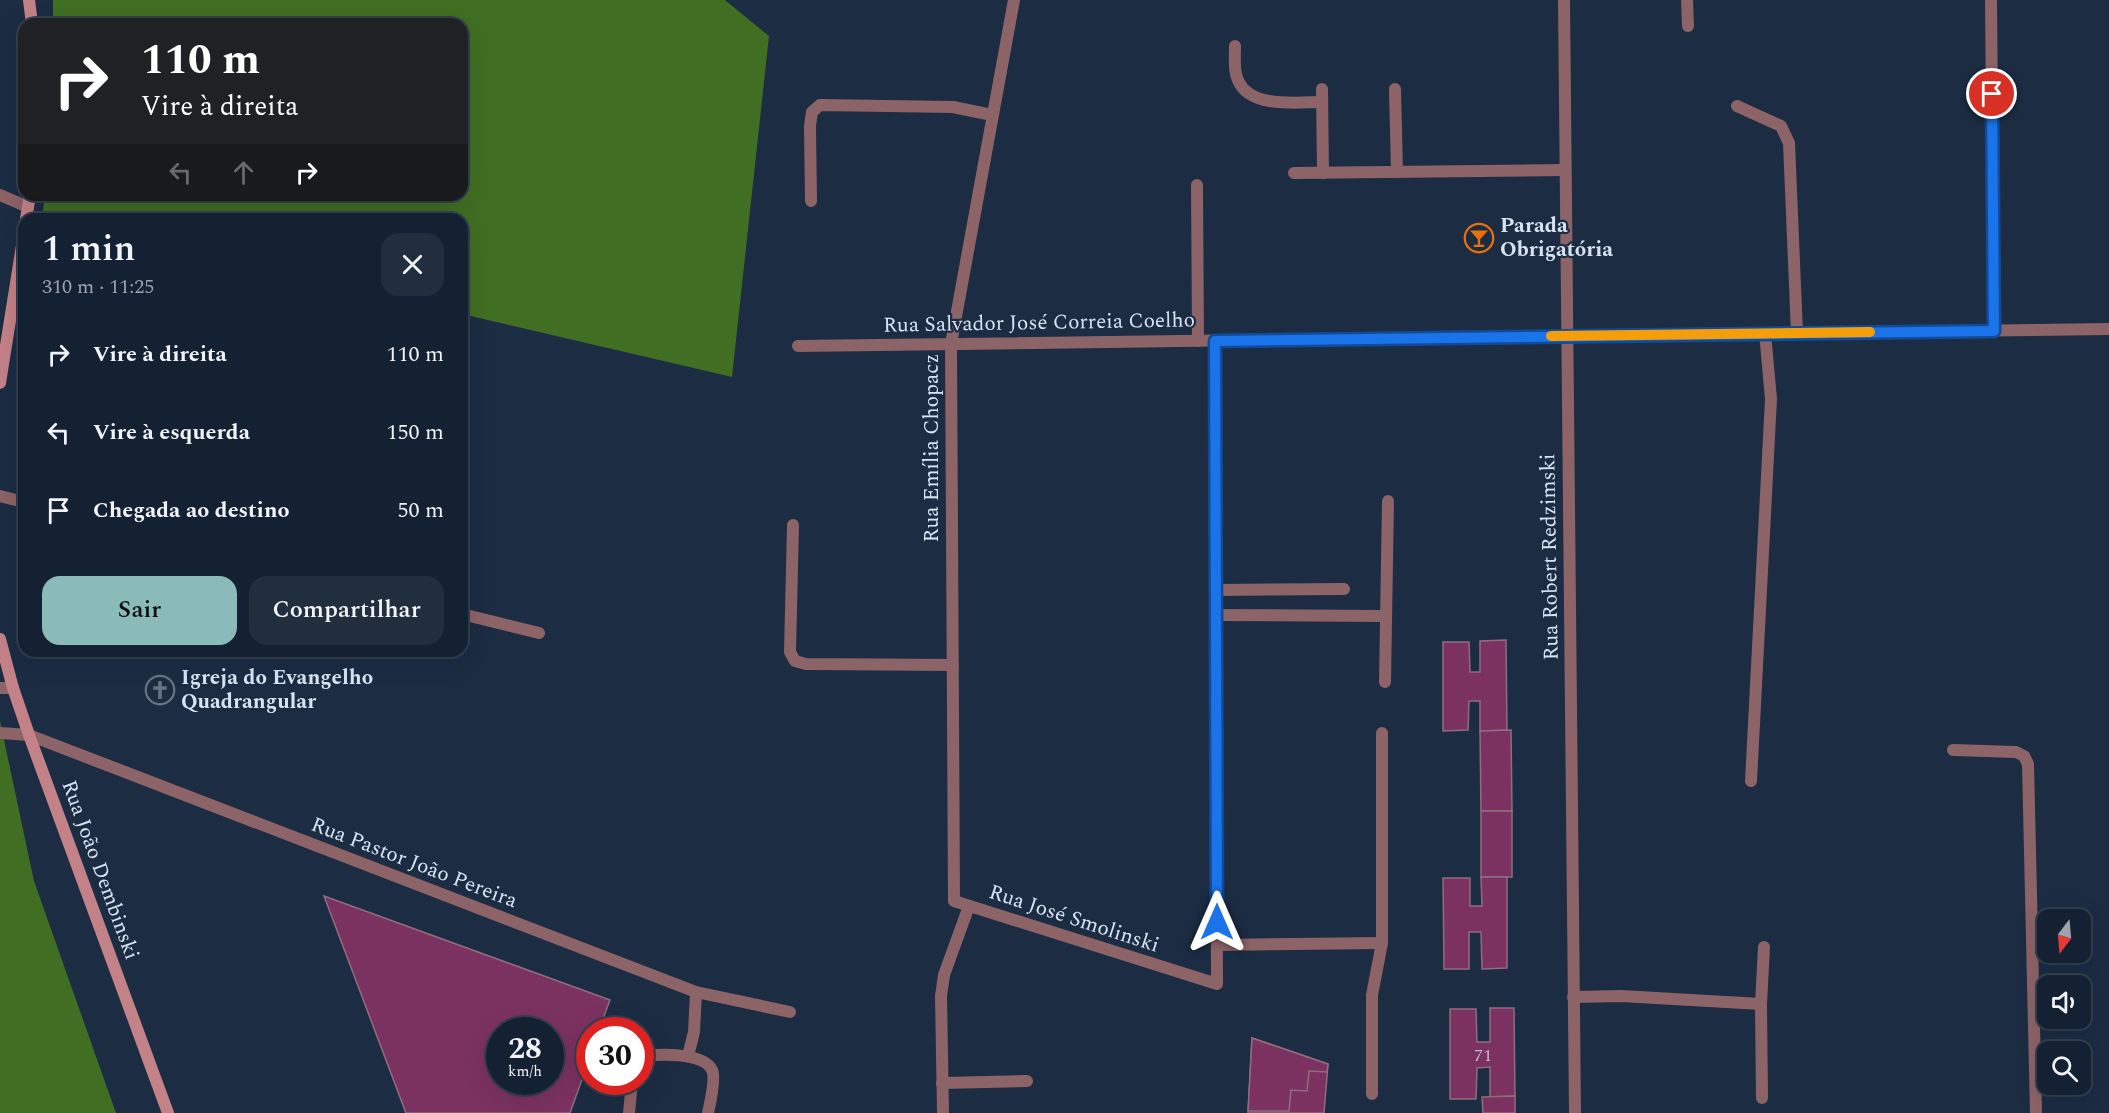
<!DOCTYPE html>
<html lang="pt">
<head>
<meta charset="utf-8">
<style>
	:root { --surface:#142132; --page:#212e3e; --text:#f1f3f6; --muted:#9da3ac; --line:#333e4d; --accent:#8bbbb9 }
	body { margin:0; font-family:Spectral,serif; background:var(--page); color:var(--text); height:100vh; display:flex; flex-direction:column; font-size:22px; white-space:nowrap }
	* { box-sizing:border-box; margin:0 }
	p { font-size:20px; color:var(--muted) }
	.icon { flex:none; width:33px; height:33px; fill:none; stroke:currentColor; stroke-width:2; stroke-linecap:round; stroke-linejoin:round }
	.map { position:relative; flex:1; overflow:hidden }
	.drawer { position:absolute; left:18px; top:213px; width:450px; height:444px; display:flex; flex-direction:column; background:var(--surface); border-radius:18px; box-shadow:0 6px 24px #0002,0 0 0 2px var(--line) }
	.drawer>* { flex:none }
	.banner { position:absolute; left:18px; top:18px; width:450px; height:183px; border-radius:18px; box-shadow:0 6px 24px #0002,0 0 0 2px var(--line); background:#202124; color:#fff; overflow:hidden }
	.needle { width:39px; rotate:196deg }
	.controls { position:absolute; left:2037px; top:909px; display:grid; gap:12px }
	.controls a { display:grid; place-items:center; width:54px; height:54px; border-radius:12px; background:var(--surface); box-shadow:0 6px 24px #0002,0 0 0 2px var(--line); font-size:30px }
	.speed { position:absolute; left:486px; top:1017px; display:flex; gap:12px; font-size:30px; font-weight:700; text-align:center }
	.speed>* { display:grid; place-content:center; width:78px; height:78px; border-radius:50%; background:var(--surface); box-shadow:0 6px 24px #0002,0 0 0 2px var(--line); line-height:1 }
	.speed small { font-size:15px; font-weight:400 }
	.speed .limit { border:9px solid #d22; background:#fff; color:#111 }
	.pin { position:absolute; display:grid; place-items:center; width:51px; height:51px; color:#fff; margin:-26px; border:3px solid #fff; border-radius:50%; box-shadow:0 2px 6px #0007 }
	.me { position:absolute; width:66px; margin:-33px; rotate:0deg; stroke-linejoin:round; filter:drop-shadow(0 0 4px #0008) }
	.turn { display:flex; align-items:center; gap:21px; height:126px; padding:0 24px; font-size:27px }
	.turn .icon { width:78px; height:78px; stroke-width:2.5 }
	.turn b { display:block; font-size:42px; line-height:51px }
	.lanes { display:flex; align-items:center; height:57px; padding:0 24px; background:#0003; justify-content:center; gap:30px; direction:ltr }
	.lanes .off { opacity:.35 }
	.round { display:grid; place-items:center; flex:none; width:63px; height:63px; border-radius:18px; background:var(--page) }
	.overview { display:flex; align-items:center; justify-content:space-between; height:102px; padding:0 24px }
	h1 { font-size:36px; font-weight:600; line-height:45px }
	.button { display:flex; gap:12px; margin-top:auto; padding:12px 24px }
	.button a { flex:1; height:69px; border-radius:18px; background:var(--accent); color:#111; font-size:24px; font-weight:600; line-height:69px; text-align:center }
	.button a+a { background:var(--page); color:var(--text) }
	ul { padding:0; list-style:none }
	li { display:flex; align-items:center; gap:18px; height:78px; padding:0 24px }
	li div { flex:1 }
	li b { display:block; font-size:22px }
	li em { font-style:normal }
	.map>svg:first-child { display:block }
	.forest { fill:#406e22 }
	.building { fill:#7b3260; stroke:#8e6d7f; stroke-width:1.5; fill-rule:evenodd }
	.lines { fill:none; stroke-linecap:round; stroke-linejoin:round }
	.service { stroke:#8c6366; stroke-width:12 }
	.minor { stroke:#8c6366; stroke-width:12 }
	.tertiary { stroke:#8c6366; stroke-width:12 }
	.secondary { stroke:#c38287; stroke-width:12 }
	.route-casing { stroke:#114b97; stroke-width:15 }
	.route { stroke:#1a73e8; stroke-width:10 }
	.slow { stroke:#f59e0b; stroke-width:10 }
	.labels { text-anchor:middle; dominant-baseline:central; stroke-width:4.5; stroke-linejoin:round; paint-order:stroke }
	.number-label { font-size:18px; fill:#c1b7ce }
	.poi-label { font-size:21px; font-weight:bold; fill:#d8e3f2; stroke:#1b2c43; text-anchor:start }
	.street-label { font-size:21px; fill:#d8e3f2; stroke:#1b2c43 }
</style>
</head>
<body>
<div class="map">
<svg width="2109" height="1113" viewBox="0 0 2109 1113">
	<rect width="100%" height="100%" fill="#1b2c43"/>
	<g class="forest">
		<path d="M 53,0 L 725,0 L 769,36 L 732,377 L 462,314 L 462,219 L 42,219 L 45,195 L 462,195 L 462,24 L 53,24 Z"/>
		<path d="M 0,721 L 34,881 L 116,1113 L 0,1113 Z"/>
	</g>
	<g class="building">
		<path d="M 1506,640 L 1507,730 L 1480,731 L 1480,701 L 1469,701 L 1468,730 L 1443,731 L 1443,642 L 1469,642 L 1470,672 L 1480,672 L 1480,641 Z"/>
		<path d="M 1511,730 L 1512,811 L 1481,811 L 1480,731 Z"/>
		<rect x="1481" y="811" width="31" height="66"/>
		<path d="M 1481,877 L 1507,877 L 1507,968 L 1482,969 L 1481,932 L 1469,932 L 1469,969 L 1444,969 L 1443,878 L 1470,878 L 1470,906 L 1482,906 Z"/>
		<path d="M 324,896 L 610,1000 L 599,1030 L 590,1030 L 590,1057 L 570,1113 L 406,1113 ZM 500,1030 L 550,1030 L 550,1082 L 500,1082 Z"/>
		<path d="M 1490,1008 L 1514,1008 L 1515,1096 L 1490,1097 L 1490,1067 L 1477,1068 L 1476,1099 L 1450,1099 L 1450,1009 L 1476,1009 L 1477,1042 L 1490,1042 Z"/>
		<path d="M 1252,1038 L 1328,1064 L 1324,1113 L 1248,1113 Z"/>
		<path d="M 1252,1038 L 1328,1064 L 1327,1072 L 1309,1071 L 1307,1091 L 1291,1090 L 1289,1111 L 1248,1111 Z"/>
		<path d="M 1515,1096 L 1515,1113 L 1483,1113 L 1482,1097 Z"/>
	</g>
	<g class="lines">
		<g class="service">
			<path d="M 1687,0 L 1688,26"/>
			<path d="M 1235,46 C 1235,55 1234,65 1236,74 C 1244,110 1295,102 1322,102"/>
			<path d="M 1322,89 L 1323,173"/>
			<path d="M 1395,89 L 1397,172"/>
			<path d="M 1737,106 L 1781,126 L 1789,143 L 1797,333"/>
			<path d="M 1294,173 L 1565,170"/>
			<path d="M 1197,185 L 1198,341"/>
			<path d="M 811,201 L 810,126 L 812,112 L 820,105 L 953,107 L 992,115"/>
			<path d="M 0,496 L 24,502"/>
			<path d="M 793,525 L 790,652 L 795,661 L 806,664 L 953,665"/>
			<path d="M 1216,590 L 1344,589"/>
			<path d="M 462,614 L 539,633"/>
			<path d="M 1216,615 L 1386,616"/>
			<path d="M 1385,682 L 1388,501"/>
			<path d="M 1953,750 L 2016,752 L 2024,756 L 2028,764 L 2036,1113"/>
			<path d="M 1751,781 L 1771,399 L 1765,333"/>
			<path d="M 1217,945 L 1382,943"/>
			<path d="M 1573,997 L 1621,996 L 1761,1004"/>
			<path d="M 688,1056 L 694,1032 L 696,992"/>
			<path d="M 640,1058 C 656,1052 704,1053 712,1070 C 716,1078 710,1104 708,1113"/>
			<path d="M 942,1083 L 1027,1081"/>
			<path d="M 1372,1094 L 1372,995 L 1382,943 L 1382,733"/>
			<path d="M 1762,1098 L 1761,1004 L 1764,947"/>
			<path d="M 629,1113 L 632,1082"/>
			<path d="M 943,1113 L 941,996 L 944,975 L 969,906"/>
		</g>
		<g class="minor">
			<path d="M 1014,0 L 951,344 L 954,901 L 1217,984 L 1215,341"/>
			<path d="M 1991,0 L 1994,331"/>
			<path d="M 798,346 L 2109,329"/>
			<path d="M 0,688 L 13,688"/>
			<path d="M 0,733 L 29,735 L 696,992 L 790,1012"/>
		</g>
		<g class="tertiary">
			<path d="M 1564,0 L 1575,1113"/>
			<path d="M 0,195 L 28,207"/>
		</g>
		<g class="secondary">
			<path d="M 29,0 L 32,24"/>
			<path d="M 26,219 L 30,195"/>
			<path d="M 0,383 L 24,233"/>
			<path d="M 0,639 L 13,688 L 29,735 L 168,1113"/>
		</g>
	</g>
	<g class="lines">
		<g class="route-casing">
			<path id="route" d="M 1217,922 L 1215,341 L 1994,331 L 1992,94"/>
		</g>
		<use href="#route" class="route"/>
		<path class="slow" d="M 1551,336 L 1870,332"/>
	</g>
	<defs>
		<g id="bar-ring" transform="scale(1.5)"><circle r="9.5" fill="#1b2c43" stroke="#e8710a" stroke-width="1.5"/><path d="M-6-5H6L.8 .8V4.5H3.5V6h-7V4.5H-.8V.8Z" fill="#e8710a"/></g>
		<g id="church-ring" transform="scale(1.5)"><circle r="9.5" fill="#1b2c43" stroke="#6b7280" stroke-width="1.5"/><path d="M-1.2-6h2.4v3.5h3.3v2.4h-3.3V6h-2.4V-.1h-3.3v-2.4h3.3Z" fill="#6b7280"/></g>
	</defs>
	<g fill-rule="evenodd">
		<use href="#bar-ring" x="1479" y="238"/>
		<use href="#church-ring" x="160" y="690"/>
	</g>
	<g class="labels">
		<g class="number-label">
			<text x="1483" y="1055">71</text>
		</g>
		<g class="poi-label">
			<text x="1500" y="226">Parada<tspan x="1500" dy="24">Obrigatória</tspan></text>
			<text x="181" y="678">Igreja do Evangelho<tspan x="181" dy="24">Quadrangular</tspan></text>
		</g>
		<g class="street-label">
			<text transform="translate(1039 323) rotate(-1)">Rua Salvador José Correia Coelho</text>
			<text transform="translate(932 448) rotate(-90)">Rua Emília Chopacz</text>
			<text transform="translate(1550 557) rotate(-91)">Rua Robert Redzimski</text>
			<text transform="translate(414 863) rotate(21)">Rua Pastor João Pereira</text>
			<text transform="translate(100 870) rotate(70)">Rua João Dembinski</text>
			<text transform="translate(1074 919) rotate(18)">Rua José Smolinski</text>
		</g>
	</g>
</svg>
<div class="controls">
<a><svg class="needle" viewBox="-14 -14 28 28"><path d="M0-13l5 13h-10z" fill="#e53935"/><path d="M0 13l5-13h-10z" fill="#9da3ac"/></svg></a>
<a><svg class="icon" aria-label="sound" viewBox="0 0 24 24"><path d="M4 9h4l5-4v14l-5-4H4zM17 9q2 3 0 6"/></svg></a>
<a><svg class="icon" aria-label="search" viewBox="0 0 24 24"><circle cx="10" cy="10" r="6"/><path d="M15 15l6 6"/></svg></a>
</div>
<div class="speed"><div>28<small>km/h</small></div><div class="limit">30</div></div>
<div class="pin" style="left:1992px;top:94px;background:#d93025"><svg class="icon" aria-label="arrive" viewBox="0 0 24 24"><path d="M6 21V4h12l-3 4 3 4H6"/></svg></div>
<svg class="me" style="left:1217px;top:922px" viewBox="-20 -20 40 40"><path d="M0-17L14 15 0 8-14 15z" fill="#1a73e8" stroke="#fff" stroke-width="4"/></svg>
<div class="banner">
<div class="turn"><svg class="icon" aria-label="right" viewBox="0 0 24 24"><path d="M7 20v-9h11M14 6l5 5-5 5"/></svg><div><b>110 m</b>Vire à direita</div></div>
<div class="lanes"><svg class="icon off" aria-label="left" viewBox="0 0 24 24"><path d="M17 20v-9H6M10 6l-5 5 5 5"/></svg><svg class="icon off" aria-label="ahead" viewBox="0 0 24 24"><path d="M12 20V5M6 11l6-6 6 6"/></svg><svg class="icon" aria-label="right" viewBox="0 0 24 24"><path d="M7 20v-9h11M14 6l5 5-5 5"/></svg></div>
</div>
<section class="drawer">
<div class="overview"><div><h1>1 min</h1><p>310 m · 11:25</p></div><a class="round"><svg class="icon" aria-label="close" viewBox="0 0 24 24"><path d="M6 6l12 12M18 6L6 18"/></svg></a></div>
<ul>
<li><svg class="icon" aria-label="right" viewBox="0 0 24 24"><path d="M7 20v-9h11M14 6l5 5-5 5"/></svg><div><b>Vire à direita</b></div><em>110 m</em></li>
<li><svg class="icon" aria-label="left" viewBox="0 0 24 24"><path d="M17 20v-9H6M10 6l-5 5 5 5"/></svg><div><b>Vire à esquerda</b></div><em>150 m</em></li>
<li><svg class="icon" aria-label="arrive" viewBox="0 0 24 24"><path d="M6 21V4h12l-3 4 3 4H6"/></svg><div><b>Chegada ao destino</b></div><em>50 m</em></li>
</ul>
<div class="button"><a>Sair</a><a>Compartilhar</a></div>
</section>
</div>
</body>
</html>
